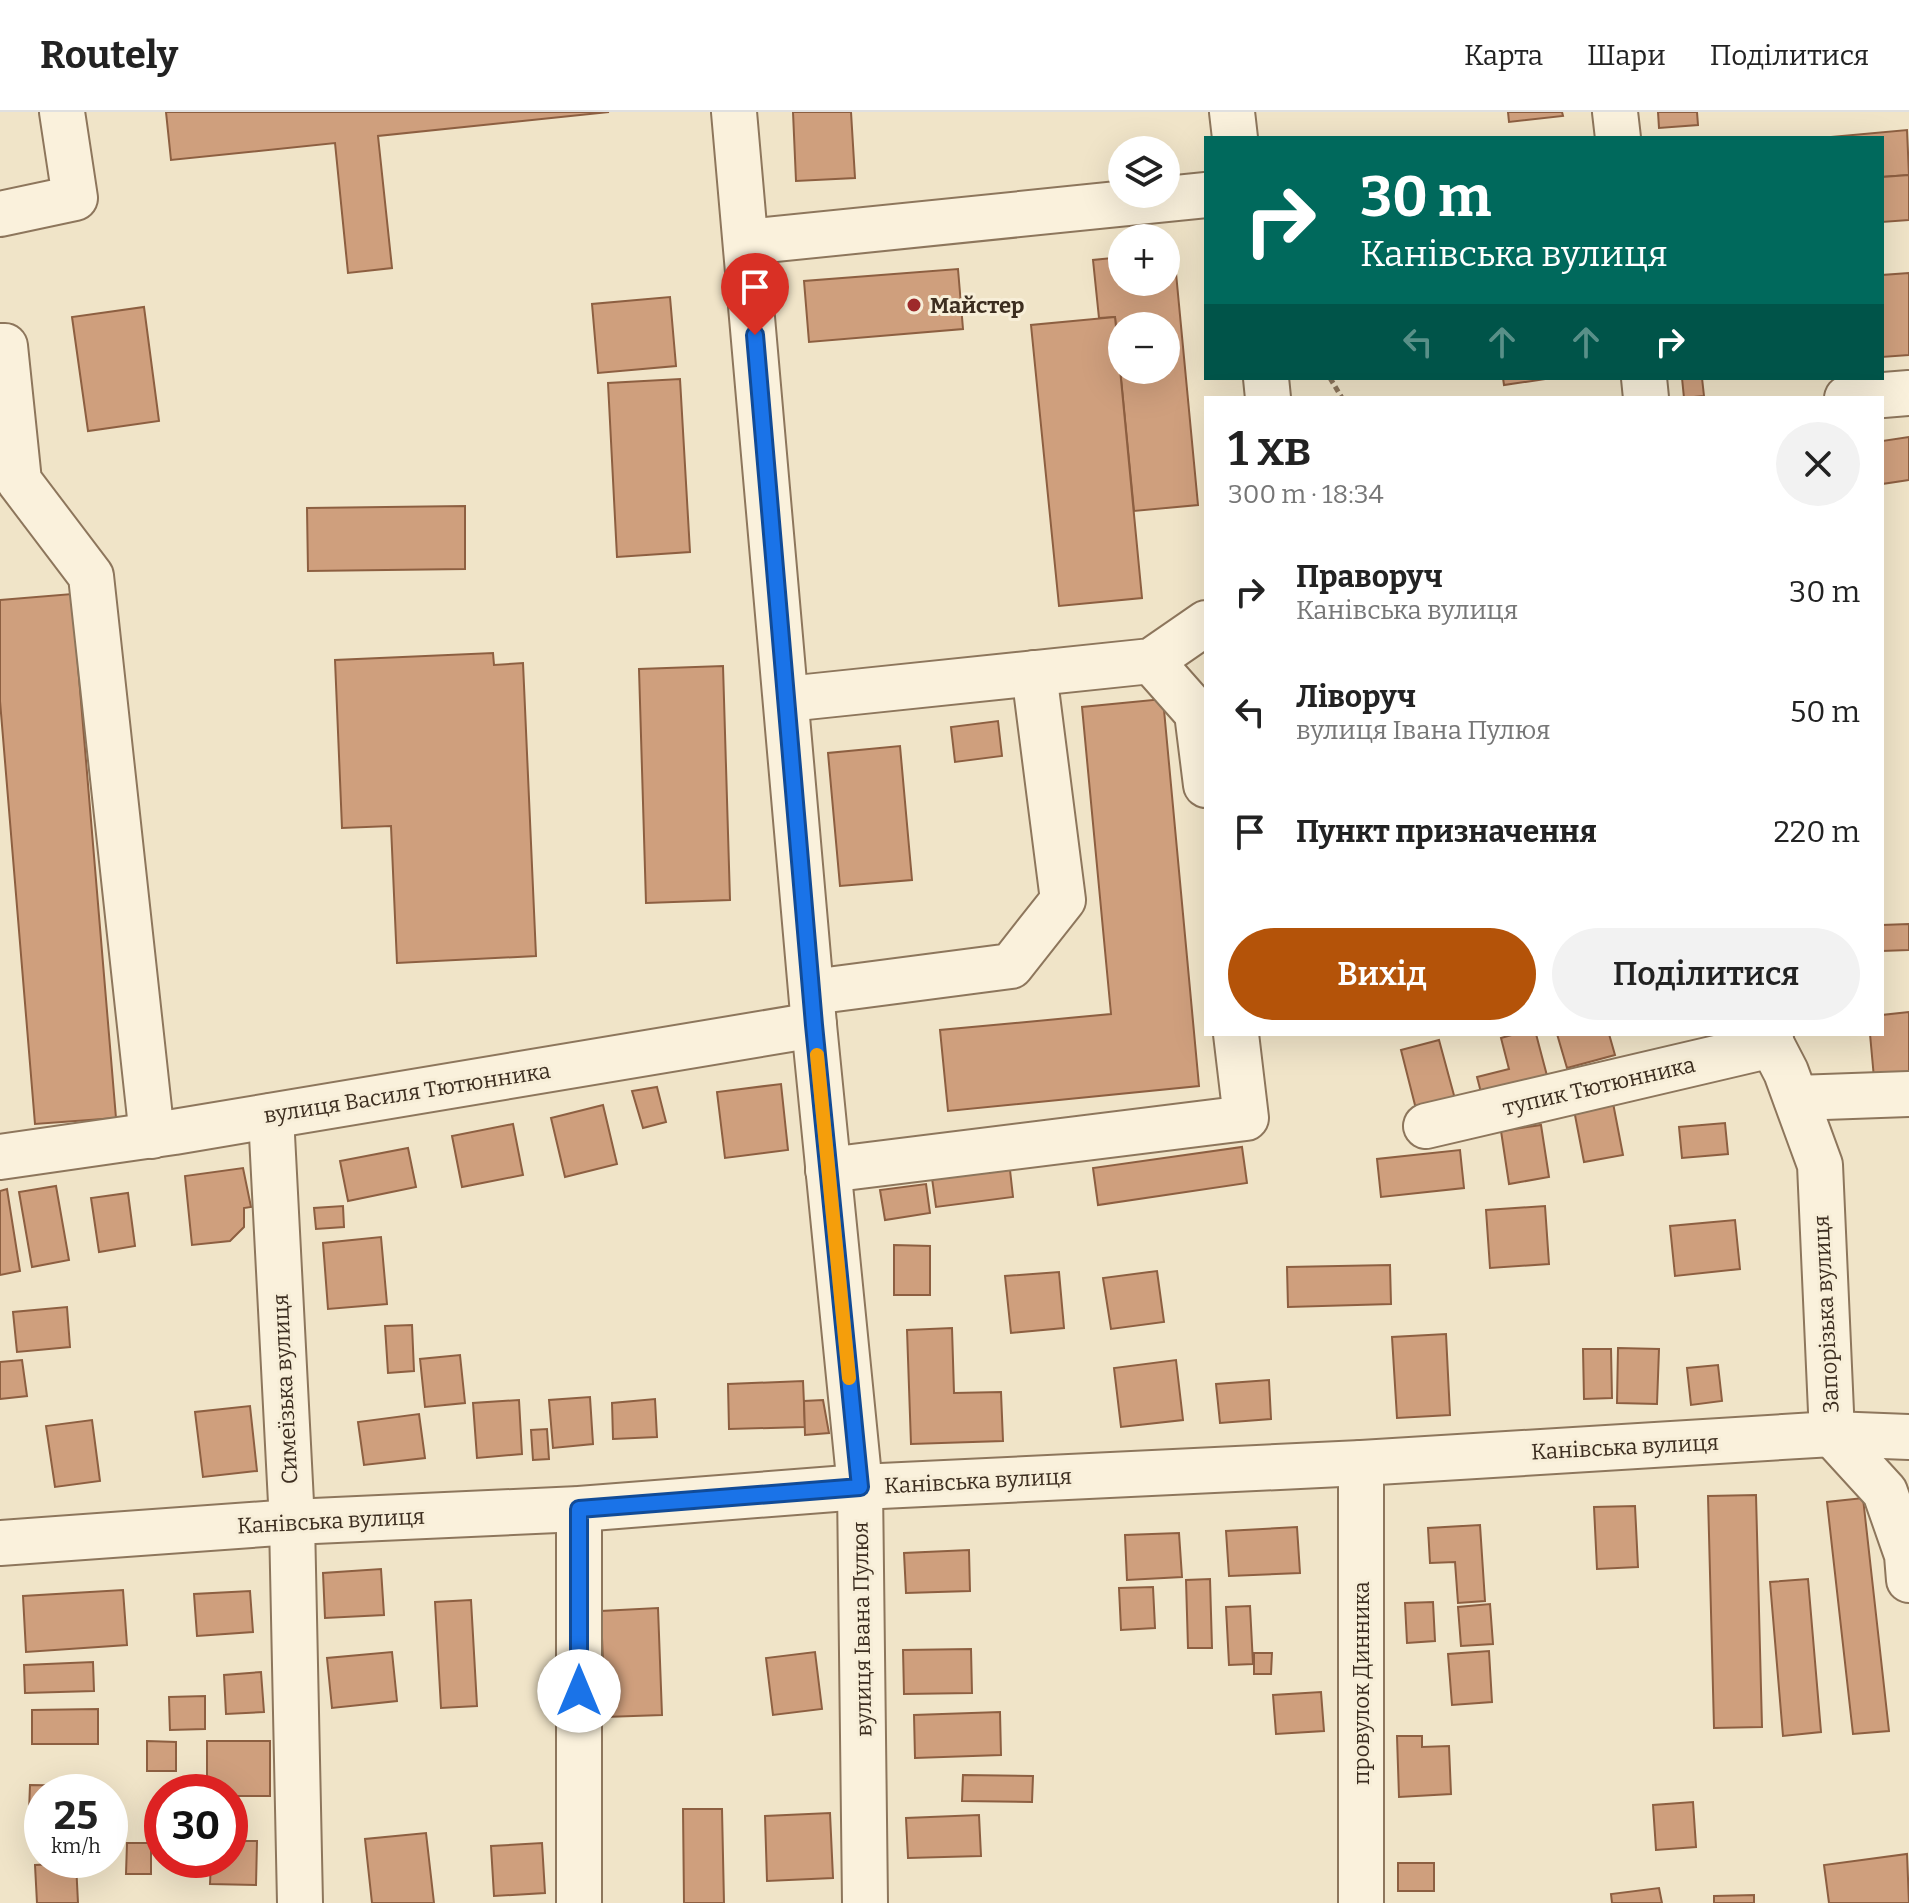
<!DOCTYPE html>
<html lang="uk">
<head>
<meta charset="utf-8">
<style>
	:root { --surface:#fff; --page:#f2f2f2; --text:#222; --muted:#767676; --line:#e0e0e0; --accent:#b45309 }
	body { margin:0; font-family:Bitter,serif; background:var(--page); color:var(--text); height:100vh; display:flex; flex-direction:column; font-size:30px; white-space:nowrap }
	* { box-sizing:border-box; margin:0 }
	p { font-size:26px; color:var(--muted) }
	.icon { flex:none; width:44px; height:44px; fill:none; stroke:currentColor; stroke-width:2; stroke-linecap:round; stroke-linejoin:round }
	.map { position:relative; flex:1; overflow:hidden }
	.sheet { position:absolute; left:1204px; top:284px; width:680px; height:640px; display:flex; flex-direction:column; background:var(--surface); border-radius:0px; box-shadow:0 8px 32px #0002 }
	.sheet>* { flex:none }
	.banner { position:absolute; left:1204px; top:24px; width:680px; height:244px; border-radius:0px; box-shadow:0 8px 32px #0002; background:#00695c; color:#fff; overflow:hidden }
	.buttons { position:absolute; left:1108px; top:24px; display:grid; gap:16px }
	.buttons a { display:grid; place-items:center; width:72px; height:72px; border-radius:50%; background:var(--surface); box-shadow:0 8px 32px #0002; font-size:40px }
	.speed { position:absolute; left:24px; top:1662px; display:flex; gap:16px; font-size:40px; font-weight:700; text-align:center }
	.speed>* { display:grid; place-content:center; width:104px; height:104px; border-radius:50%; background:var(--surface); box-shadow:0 8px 32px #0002; line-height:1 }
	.speed small { font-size:20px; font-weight:400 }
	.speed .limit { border:12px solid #d22; background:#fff; color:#111 }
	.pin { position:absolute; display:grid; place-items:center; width:68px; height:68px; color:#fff; margin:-82px -34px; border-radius:50% 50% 50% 0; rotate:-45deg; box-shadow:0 0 8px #0007 }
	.pin .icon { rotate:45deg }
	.me { position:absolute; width:88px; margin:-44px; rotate:0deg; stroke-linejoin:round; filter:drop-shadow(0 0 6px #0008) }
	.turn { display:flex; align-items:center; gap:28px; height:168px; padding:0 24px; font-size:36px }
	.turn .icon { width:104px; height:104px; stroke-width:2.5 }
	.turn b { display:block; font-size:56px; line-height:68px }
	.lanes { display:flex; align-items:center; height:76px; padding:0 24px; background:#0003; justify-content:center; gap:40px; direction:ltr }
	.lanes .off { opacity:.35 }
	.round { display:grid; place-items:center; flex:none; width:84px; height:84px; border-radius:42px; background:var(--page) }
	.head { display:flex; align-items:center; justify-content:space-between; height:136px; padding:0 24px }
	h1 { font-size:48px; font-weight:600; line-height:60px }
	.button { display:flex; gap:16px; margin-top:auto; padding:16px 24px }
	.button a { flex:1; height:92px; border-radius:48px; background:var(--accent); color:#fff; font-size:32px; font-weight:600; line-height:92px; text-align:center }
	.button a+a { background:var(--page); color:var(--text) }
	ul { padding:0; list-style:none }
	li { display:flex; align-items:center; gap:24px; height:120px; padding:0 24px }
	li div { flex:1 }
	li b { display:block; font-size:30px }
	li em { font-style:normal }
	header { display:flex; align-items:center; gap:48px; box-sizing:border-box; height:112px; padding:0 40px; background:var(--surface); border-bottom:2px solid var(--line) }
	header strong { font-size:38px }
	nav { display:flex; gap:44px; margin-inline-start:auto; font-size:28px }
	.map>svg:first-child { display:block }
	.building { fill:#cf9f7d; stroke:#8d5f41; stroke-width:2; fill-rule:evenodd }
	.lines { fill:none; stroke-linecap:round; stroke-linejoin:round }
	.minor-casing { stroke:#8d765c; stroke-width:48 }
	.path { stroke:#8d765c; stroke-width:5; stroke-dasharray:6 4; stroke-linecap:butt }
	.minor { stroke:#faf1dc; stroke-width:44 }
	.route-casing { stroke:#114b97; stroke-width:20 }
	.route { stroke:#1a73e8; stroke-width:14 }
	.slow { stroke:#f59e0b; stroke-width:14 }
	.poi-dot { fill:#9e2a2b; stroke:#f7eed8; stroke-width:3 }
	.labels { text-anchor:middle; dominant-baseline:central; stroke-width:6; stroke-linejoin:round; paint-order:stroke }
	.poi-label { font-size:22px; font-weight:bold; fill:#3d2e20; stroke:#f7eed8; text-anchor:start }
	.street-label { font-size:22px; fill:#3d2e20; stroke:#f7eed8 }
</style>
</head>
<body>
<header>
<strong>Routely</strong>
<nav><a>Карта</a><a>Шари</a><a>Поділитися</a></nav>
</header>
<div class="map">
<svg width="1909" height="1791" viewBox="0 0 1909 1791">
	<rect width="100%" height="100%" fill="#f0e4c8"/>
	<g class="building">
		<path d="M 166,0 L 609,0 L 378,24 L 392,156 L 348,161 L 335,31 L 171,48 Z"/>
		<path d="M 793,0 L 851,0 L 855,66 L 796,69 Z"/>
		<path d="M 1508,0 L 1562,0 L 1563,4 L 1509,10 Z"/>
		<path d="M 1658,0 L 1697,0 L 1698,13 L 1659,16 Z"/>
		<path d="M 1907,18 L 1909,63 L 1882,65 L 1882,26 L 1820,26 Z"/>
		<path d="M 1909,63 L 1909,108 L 1882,110 L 1882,65 Z"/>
		<path d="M 1174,140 L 1198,393 L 1134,399 L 1115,205 L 1099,206 L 1093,148 L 1122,145 L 1122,170 L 1166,170 L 1166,141 ZM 1122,214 L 1166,214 L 1166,258 L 1122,258 Z"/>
		<path d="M 958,157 L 963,217 L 809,230 L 804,169 Z"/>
		<path d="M 1909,161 L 1909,243 L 1882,245 L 1882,163 Z"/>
		<path d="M 670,185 L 676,254 L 598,261 L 592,192 Z"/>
		<path d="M 144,195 L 159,309 L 88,319 L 72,205 Z"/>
		<path d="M 1115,205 L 1142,486 L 1059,494 L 1031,213 Z"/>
		<path d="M 1503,266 L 1546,266 L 1546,267 L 1504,273 Z"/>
		<path d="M 1682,266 L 1702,266 L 1704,284 L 1684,286 Z"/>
		<path d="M 680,267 L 690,440 L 617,445 L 608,271 Z"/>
		<path d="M 1909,325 L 1909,368 L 1882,372 L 1882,329 Z"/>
		<path d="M 465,394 L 465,457 L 308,459 L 307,396 Z"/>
		<path d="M 72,482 L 116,1006 L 35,1012 L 0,589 L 0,488 Z"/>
		<path d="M 493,541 L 494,553 L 523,551 L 536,844 L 397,851 L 391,714 L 342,716 L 335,548 Z"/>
		<path d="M 723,554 L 730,788 L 646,791 L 639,557 Z"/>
		<path d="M 1163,587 L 1199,974 L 948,999 L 940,918 L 1111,902 L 1082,595 Z"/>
		<path d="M 998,609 L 1002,644 L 955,650 L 951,615 Z"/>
		<path d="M 900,634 L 912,768 L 840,774 L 828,641 Z"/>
		<path d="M 1909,812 L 1909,838 L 1882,839 L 1882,813 Z"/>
		<path d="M 1909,900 L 1909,963 L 1874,966 L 1870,922 L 1882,922 L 1882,903 Z"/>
		<path d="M 1515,922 L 1536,922 L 1550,975 L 1484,992 L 1477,965 L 1509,957 L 1501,926 Z"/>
		<path d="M 1557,922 L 1609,922 L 1615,943 L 1567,956 Z"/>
		<path d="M 1439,928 L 1455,987 L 1416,997 L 1401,938 Z"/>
		<path d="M 781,972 L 788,1038 L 725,1046 L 717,980 Z"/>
		<path d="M 657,975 L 666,1010 L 643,1016 L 632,979 Z"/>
		<path d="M 1613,991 L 1623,1043 L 1584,1050 L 1574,998 Z"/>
		<path d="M 603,993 L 617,1052 L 565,1065 L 551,1006 Z"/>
		<path d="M 1725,1011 L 1728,1042 L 1682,1046 L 1679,1015 Z"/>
		<path d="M 513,1012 L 523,1063 L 462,1075 L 452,1024 Z"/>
		<path d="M 1541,1013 L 1549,1065 L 1509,1072 L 1501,1019 Z"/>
		<path d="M 1242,1035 L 1247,1071 L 1098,1093 L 1093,1056 Z"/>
		<path d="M 408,1036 L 416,1075 L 348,1089 L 340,1049 Z"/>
		<path d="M 1460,1038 L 1464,1076 L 1381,1085 L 1377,1047 Z"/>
		<path d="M 1009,1049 L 1013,1085 L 936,1095 L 931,1059 Z"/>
		<path d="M 243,1056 L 251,1095 L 244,1096 L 244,1115 L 230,1129 L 192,1133 L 185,1064 Z"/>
		<path d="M 926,1072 L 930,1101 L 885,1108 L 880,1078 Z"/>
		<path d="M 56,1074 L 69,1148 L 32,1155 L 19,1080 Z"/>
		<path d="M 7,1077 L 20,1159 L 0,1163 L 0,1079 Z"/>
		<path d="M 128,1081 L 135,1134 L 99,1140 L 91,1086 Z"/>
		<path d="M 343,1094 L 344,1115 L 316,1117 L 314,1096 Z"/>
		<path d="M 1545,1094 L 1549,1152 L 1490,1156 L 1486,1098 Z"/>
		<path d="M 1735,1108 L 1740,1157 L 1675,1164 L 1670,1114 Z"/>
		<path d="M 381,1125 L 387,1192 L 328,1197 L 323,1131 Z"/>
		<path d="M 894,1133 L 930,1134 L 930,1183 L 894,1183 Z"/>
		<path d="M 1390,1153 L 1391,1192 L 1288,1195 L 1287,1155 Z"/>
		<path d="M 1157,1159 L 1164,1210 L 1111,1217 L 1103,1166 Z"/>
		<path d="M 1059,1160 L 1064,1216 L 1011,1221 L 1005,1164 Z"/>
		<path d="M 67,1195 L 70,1235 L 17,1240 L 13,1200 Z"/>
		<path d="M 412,1213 L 414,1259 L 388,1261 L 385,1214 Z"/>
		<path d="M 952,1216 L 954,1281 L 1001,1280 L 1003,1329 L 911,1332 L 907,1218 Z"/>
		<path d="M 1446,1222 L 1450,1303 L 1397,1306 L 1392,1225 Z"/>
		<path d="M 1618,1236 L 1659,1237 L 1657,1292 L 1617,1291 Z"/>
		<path d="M 1583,1237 L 1611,1237 L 1612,1286 L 1584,1287 Z"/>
		<path d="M 460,1243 L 465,1291 L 425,1295 L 420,1247 Z"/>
		<path d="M 22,1248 L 27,1284 L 0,1287 L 0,1250 Z"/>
		<path d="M 1176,1248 L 1183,1308 L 1121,1315 L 1114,1256 Z"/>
		<path d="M 1718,1253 L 1722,1289 L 1691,1293 L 1687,1256 Z"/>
		<path d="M 1269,1268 L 1271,1307 L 1220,1311 L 1216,1272 Z"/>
		<path d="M 803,1269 L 805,1315 L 729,1317 L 728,1272 Z"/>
		<path d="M 590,1285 L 593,1332 L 553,1336 L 549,1288 Z"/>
		<path d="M 655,1287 L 657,1325 L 613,1327 L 612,1291 Z"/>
		<path d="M 519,1288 L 522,1342 L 477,1346 L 473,1291 Z"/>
		<path d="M 823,1288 L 829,1321 L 805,1323 L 804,1289 Z"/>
		<path d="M 250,1294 L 257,1359 L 203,1365 L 195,1300 Z"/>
		<path d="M 419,1302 L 425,1346 L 364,1353 L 358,1310 Z"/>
		<path d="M 92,1308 L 100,1369 L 55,1375 L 46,1314 Z"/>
		<path d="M 547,1317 L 549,1347 L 533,1348 L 531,1318 Z"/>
		<path d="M 1756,1383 L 1762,1615 L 1714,1616 L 1708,1384 Z"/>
		<path d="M 1863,1386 L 1889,1619 L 1853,1622 L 1827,1390 Z"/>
		<path d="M 1635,1394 L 1638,1455 L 1597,1457 L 1594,1395 Z"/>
		<path d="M 1480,1413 L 1485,1489 L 1458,1491 L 1455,1450 L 1430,1451 L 1428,1416 Z"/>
		<path d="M 1297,1415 L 1300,1461 L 1229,1464 L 1226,1419 Z"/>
		<path d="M 1179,1421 L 1182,1465 L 1127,1468 L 1125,1423 Z"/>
		<path d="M 969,1438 L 970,1479 L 906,1481 L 904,1441 Z"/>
		<path d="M 381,1457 L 384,1503 L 325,1506 L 323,1461 Z"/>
		<path d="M 1210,1467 L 1212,1536 L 1188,1536 L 1186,1468 Z"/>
		<path d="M 1808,1467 L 1821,1620 L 1783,1624 L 1770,1470 Z"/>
		<path d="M 1153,1475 L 1155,1516 L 1121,1518 L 1119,1476 Z"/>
		<path d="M 123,1478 L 127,1533 L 26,1540 L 23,1484 Z"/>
		<path d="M 250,1479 L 253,1520 L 197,1524 L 194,1482 Z"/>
		<path d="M 471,1488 L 477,1594 L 441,1596 L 435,1490 Z"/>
		<path d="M 1433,1490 L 1435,1529 L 1407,1531 L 1405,1491 Z"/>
		<path d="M 1490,1492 L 1493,1532 L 1461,1534 L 1458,1495 Z"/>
		<path d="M 1250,1494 L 1253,1552 L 1229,1553 L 1226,1495 Z"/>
		<path d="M 658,1496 L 662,1603 L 605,1605 L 601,1499 Z"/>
		<path d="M 971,1537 L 972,1581 L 904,1582 L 903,1538 Z"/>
		<path d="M 1489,1539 L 1492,1590 L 1452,1593 L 1448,1542 Z"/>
		<path d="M 392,1540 L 397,1589 L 332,1596 L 327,1546 Z"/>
		<path d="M 815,1540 L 822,1597 L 773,1603 L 766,1546 Z"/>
		<path d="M 1254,1541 L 1272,1541 L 1271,1562 L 1254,1562 Z"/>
		<path d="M 93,1550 L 94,1579 L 25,1581 L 24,1553 Z"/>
		<path d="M 261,1560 L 264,1600 L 226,1602 L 224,1563 Z"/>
		<path d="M 1321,1580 L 1324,1619 L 1276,1622 L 1273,1583 Z"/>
		<path d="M 205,1584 L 205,1617 L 170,1618 L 169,1585 Z"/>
		<path d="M 98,1597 L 98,1632 L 32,1632 L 32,1598 Z"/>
		<path d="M 1000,1600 L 1001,1643 L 915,1646 L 914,1603 Z"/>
		<path d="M 1397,1624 L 1422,1624 L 1422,1635 L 1449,1634 L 1451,1682 L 1399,1685 Z"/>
		<path d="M 147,1629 L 176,1630 L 176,1659 L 147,1659 Z"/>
		<path d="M 207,1629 L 270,1629 L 270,1684 L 230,1684 L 230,1680 L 207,1680 Z"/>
		<path d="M 963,1663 L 1033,1664 L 1032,1690 L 962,1689 Z"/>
		<path d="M 30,1673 L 98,1674 L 98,1680 L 42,1680 L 42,1726 L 28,1725 Z"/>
		<path d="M 157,1690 L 162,1690 L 162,1731 L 158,1731 Z"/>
		<path d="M 1693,1690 L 1696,1735 L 1656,1738 L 1653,1693 Z"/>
		<path d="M 683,1697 L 722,1697 L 724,1791 L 684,1791 Z"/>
		<path d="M 830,1701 L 833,1766 L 767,1769 L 765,1704 Z"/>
		<path d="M 979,1703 L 981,1744 L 908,1746 L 906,1706 Z"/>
		<path d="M 426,1721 L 434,1791 L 372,1791 L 365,1727 Z"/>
		<path d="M 230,1729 L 257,1729 L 256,1773 L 210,1772 L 211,1748 L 230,1748 Z"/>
		<path d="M 127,1731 L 151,1731 L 151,1762 L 126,1762 Z"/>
		<path d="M 542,1731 L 545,1781 L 494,1784 L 491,1734 Z"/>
		<path d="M 1907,1742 L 1909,1791 L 1829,1791 L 1824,1753 Z"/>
		<path d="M 76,1751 L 78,1791 L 37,1791 L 35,1753 Z"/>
		<rect x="1398" y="1751" width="36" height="28"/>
		<path d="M 1659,1776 L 1662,1791 L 1612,1791 L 1611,1782 Z"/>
		<path d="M 1754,1783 L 1754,1791 L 1714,1791 L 1714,1784 Z"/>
	</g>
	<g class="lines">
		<g class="minor-casing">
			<g id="minor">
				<path d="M 734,0 L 814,913 L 860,1375 L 865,1791"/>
				<path d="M 1232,0 L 1235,26"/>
				<path d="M 1615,0 L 1618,26"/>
				<path d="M 0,102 L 75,86 L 62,0"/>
				<path d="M 747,130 L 1206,83"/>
				<path d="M 0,234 L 5,234 L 19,369 L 91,464 L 152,1024"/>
				<path d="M 1266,266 L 1268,286"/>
				<path d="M 1644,266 L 1646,286"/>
				<path d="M 1847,286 L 1909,281"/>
				<path d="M 1151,549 L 1197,601 L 1206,673"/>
				<path d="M 787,587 L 1151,549 L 1206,511"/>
				<path d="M 812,880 L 1011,854 L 1063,788 L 1034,561"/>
				<path d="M 1770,922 L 1772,933 L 1786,960 L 1820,1053 L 1832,1322 L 1885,1380 L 1907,1443 L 1909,1468"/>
				<path d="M 1796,986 L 1909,982"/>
				<path d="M 271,1004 L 292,1410 L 300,1791"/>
				<path d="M 1426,1014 L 1772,933"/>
				<path d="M 0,1045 L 174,1020 L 814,913"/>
				<path d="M 828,1058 L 1246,1006 L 1236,922"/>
				<path d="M 0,1431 L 292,1410 L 579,1397 L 860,1375 L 1361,1351 L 1832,1322 L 1909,1325"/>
				<path d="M 579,1791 L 579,1397"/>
				<path d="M 1361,1791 L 1361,1351"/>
			</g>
		</g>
		<path class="path" d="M 1330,266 L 1342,286"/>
		<use href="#minor" class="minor"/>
	</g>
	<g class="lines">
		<g class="route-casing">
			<path id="route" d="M 579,1579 L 579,1397 L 860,1375 L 814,913 L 755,223"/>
		</g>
		<use href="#route" class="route"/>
		<path class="slow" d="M 817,943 L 849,1266"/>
	</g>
	<circle class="poi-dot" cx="914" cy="193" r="8"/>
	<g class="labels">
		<g class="poi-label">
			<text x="930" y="193">Майстер</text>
		</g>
		<g class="street-label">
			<text transform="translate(1599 974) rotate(-13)">тупик Тютюнника</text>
			<text transform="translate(407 981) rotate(-9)">вулиця Василя Тютюнника</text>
			<text transform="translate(1826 1202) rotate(-93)">Запорізька вулиця</text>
			<text transform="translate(285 1277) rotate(-93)">Симеїзька вулиця</text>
			<text transform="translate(1625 1335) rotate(-3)">Канівська вулиця</text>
			<text transform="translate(978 1369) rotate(-3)">Канівська вулиця</text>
			<text transform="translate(331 1409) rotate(-3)">Канівська вулиця</text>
			<text transform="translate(862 1517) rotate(-91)">вулиця Івана Пулюя</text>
			<text transform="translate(1361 1571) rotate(-90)">провулок Динника</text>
		</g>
	</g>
</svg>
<div class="buttons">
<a><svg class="icon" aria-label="layers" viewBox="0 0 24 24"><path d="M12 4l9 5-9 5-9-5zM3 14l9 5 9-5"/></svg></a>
<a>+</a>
<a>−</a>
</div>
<div class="speed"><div>25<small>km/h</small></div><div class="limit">30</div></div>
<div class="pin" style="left:755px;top:223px;background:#d93025"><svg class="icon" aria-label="arrive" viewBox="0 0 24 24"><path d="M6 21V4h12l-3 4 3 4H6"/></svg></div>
<svg class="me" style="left:579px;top:1579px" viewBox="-20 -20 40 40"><circle r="19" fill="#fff"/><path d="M0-13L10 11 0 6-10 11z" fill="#1a73e8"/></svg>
<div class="banner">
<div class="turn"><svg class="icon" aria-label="right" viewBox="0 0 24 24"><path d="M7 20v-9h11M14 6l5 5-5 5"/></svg><div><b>30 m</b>Канівська вулиця</div></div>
<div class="lanes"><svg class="icon off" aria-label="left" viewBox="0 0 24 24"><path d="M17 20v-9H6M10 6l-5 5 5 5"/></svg><svg class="icon off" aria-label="ahead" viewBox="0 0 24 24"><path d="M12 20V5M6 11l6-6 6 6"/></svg><svg class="icon off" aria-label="ahead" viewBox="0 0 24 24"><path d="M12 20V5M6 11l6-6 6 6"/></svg><svg class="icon" aria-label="right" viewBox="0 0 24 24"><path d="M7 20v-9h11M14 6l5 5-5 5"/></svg></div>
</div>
<section class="sheet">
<div class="head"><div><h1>1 хв</h1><p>300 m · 18:34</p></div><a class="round"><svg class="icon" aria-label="close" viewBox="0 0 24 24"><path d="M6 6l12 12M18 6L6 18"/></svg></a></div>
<ul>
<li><svg class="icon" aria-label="right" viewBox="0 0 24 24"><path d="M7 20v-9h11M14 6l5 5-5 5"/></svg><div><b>Праворуч</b><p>Канівська вулиця</p></div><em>30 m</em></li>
<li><svg class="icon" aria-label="left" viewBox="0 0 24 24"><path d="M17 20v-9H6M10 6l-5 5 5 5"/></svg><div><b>Ліворуч</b><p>вулиця Івана Пулюя</p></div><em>50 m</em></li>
<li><svg class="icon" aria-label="arrive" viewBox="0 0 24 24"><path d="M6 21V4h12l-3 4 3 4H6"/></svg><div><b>Пункт призначення</b></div><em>220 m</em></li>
</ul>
<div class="button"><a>Вихід</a><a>Поділитися</a></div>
</section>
</div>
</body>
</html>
